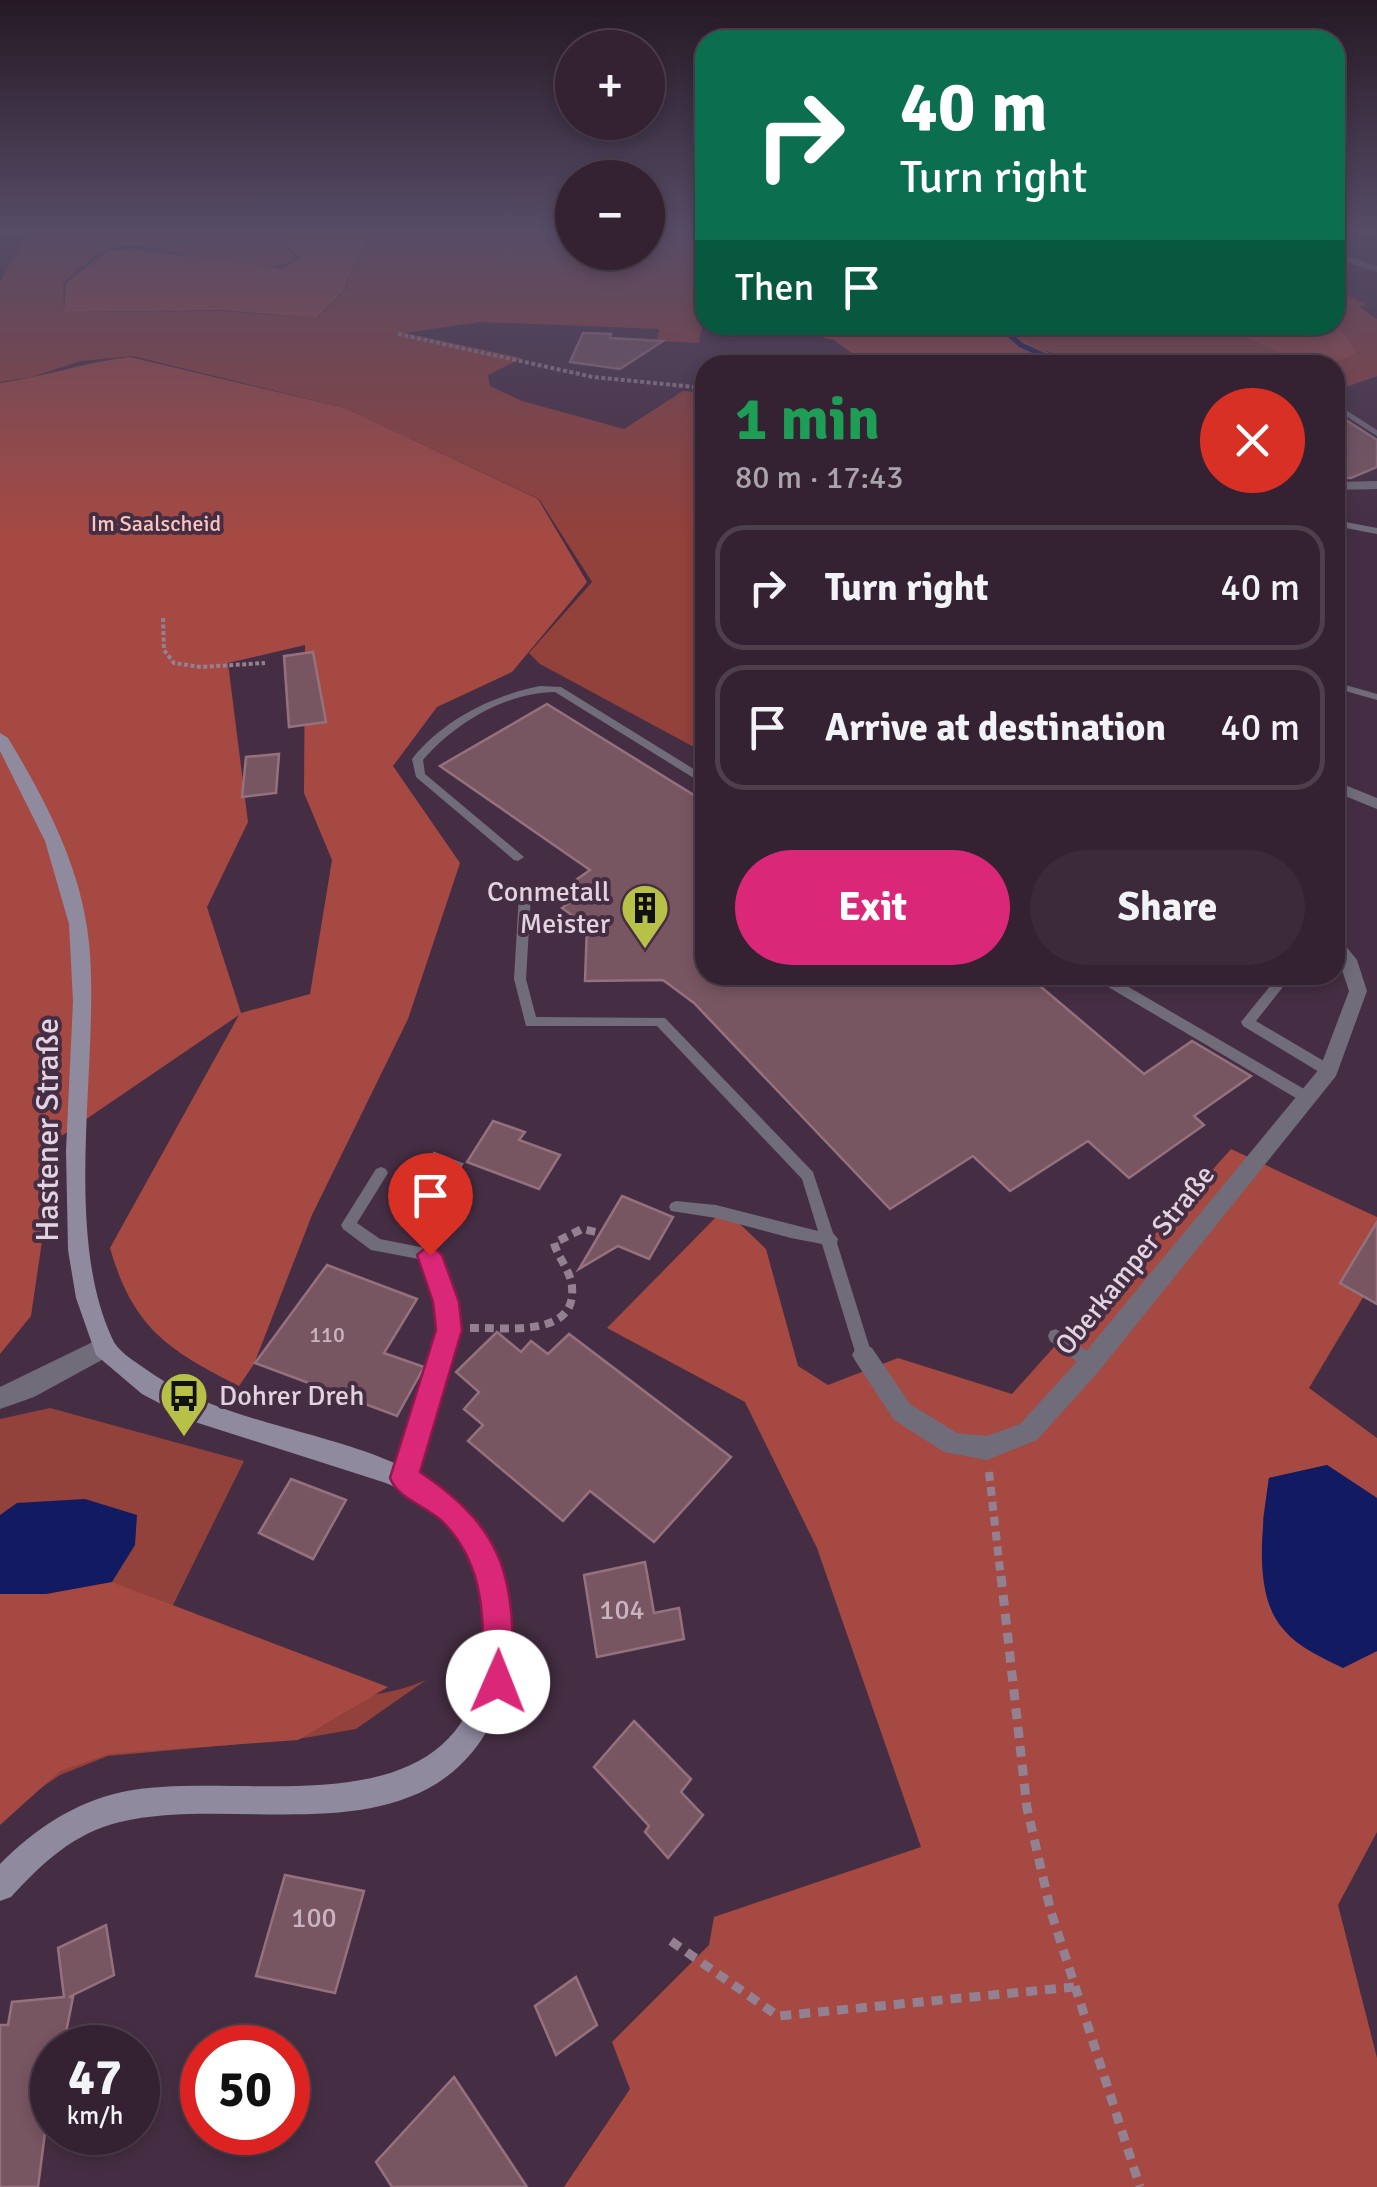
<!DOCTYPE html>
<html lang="en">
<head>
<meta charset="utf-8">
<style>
	:root { --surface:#342232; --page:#3c2a3a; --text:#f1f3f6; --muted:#a9a4ac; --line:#4e3f4d; --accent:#db2777 }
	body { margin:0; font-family:Signika,sans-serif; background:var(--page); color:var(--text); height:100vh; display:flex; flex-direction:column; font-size:38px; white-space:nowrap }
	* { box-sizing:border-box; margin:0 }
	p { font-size:32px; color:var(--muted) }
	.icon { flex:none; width:55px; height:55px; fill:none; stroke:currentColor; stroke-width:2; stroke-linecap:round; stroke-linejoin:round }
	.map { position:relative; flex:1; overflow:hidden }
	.panel { position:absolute; left:695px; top:355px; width:650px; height:630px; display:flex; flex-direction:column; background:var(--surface); border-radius:30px; box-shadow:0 5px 15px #0003,0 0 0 2px var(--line) }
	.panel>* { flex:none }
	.top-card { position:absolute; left:695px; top:30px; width:650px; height:305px; border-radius:30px; box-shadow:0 5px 15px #0003,0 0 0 2px var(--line); background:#0b6e4f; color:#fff; overflow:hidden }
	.tools { position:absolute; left:555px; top:30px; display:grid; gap:20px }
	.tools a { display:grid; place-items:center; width:110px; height:110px; border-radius:50%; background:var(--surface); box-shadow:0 5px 15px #0003,0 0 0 2px var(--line); font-size:50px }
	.speed { position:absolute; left:30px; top:2025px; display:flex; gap:20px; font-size:50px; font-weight:700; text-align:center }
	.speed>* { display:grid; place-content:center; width:130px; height:130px; border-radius:50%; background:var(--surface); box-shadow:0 5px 15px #0003,0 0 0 2px var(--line); line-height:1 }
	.speed small { font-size:25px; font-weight:400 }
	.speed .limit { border:15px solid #d22; background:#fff; color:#111 }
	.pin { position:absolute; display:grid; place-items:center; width:85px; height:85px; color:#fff; margin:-102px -42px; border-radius:50% 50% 50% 0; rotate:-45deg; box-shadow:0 0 10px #0007 }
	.pin .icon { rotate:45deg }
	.me { position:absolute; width:110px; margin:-55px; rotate:1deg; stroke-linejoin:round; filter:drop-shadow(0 0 8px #0008) }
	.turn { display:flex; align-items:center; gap:35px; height:210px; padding:0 40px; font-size:45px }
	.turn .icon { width:130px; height:130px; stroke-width:2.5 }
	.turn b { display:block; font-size:70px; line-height:85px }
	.then { display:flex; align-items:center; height:95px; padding:0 40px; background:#0003; gap:20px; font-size:38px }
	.round { display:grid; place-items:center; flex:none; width:105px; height:105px; border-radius:52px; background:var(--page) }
	.headline { display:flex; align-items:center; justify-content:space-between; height:170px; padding:0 40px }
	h1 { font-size:60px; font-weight:700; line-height:75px; color:#1e9e55 }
	.action { display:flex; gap:20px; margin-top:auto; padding:20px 40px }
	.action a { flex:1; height:115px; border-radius:60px; background:var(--accent); color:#fff; font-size:40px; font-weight:700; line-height:115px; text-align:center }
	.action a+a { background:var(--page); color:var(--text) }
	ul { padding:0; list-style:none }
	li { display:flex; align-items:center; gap:30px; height:125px; margin:0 20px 15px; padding:0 20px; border:5px solid var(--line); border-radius:30px }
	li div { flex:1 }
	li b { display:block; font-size:38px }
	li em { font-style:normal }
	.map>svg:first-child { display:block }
	.green { fill:#93413b }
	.forest { fill:#a64942; fill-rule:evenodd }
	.water { fill:#121a62 }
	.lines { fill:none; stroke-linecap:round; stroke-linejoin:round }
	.stream { stroke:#121a62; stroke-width:5 }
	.building { fill:#785661; stroke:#95717d; stroke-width:2.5 }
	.path-far2 { stroke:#938091; stroke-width:4; stroke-dasharray:4 2.5; stroke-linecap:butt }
	.path-far1 { stroke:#938091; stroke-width:8; stroke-dasharray:9 6; stroke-linecap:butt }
	.path { stroke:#938091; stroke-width:9; stroke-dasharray:11 8; stroke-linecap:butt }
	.lane { fill:#706c7a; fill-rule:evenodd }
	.street { fill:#706c7a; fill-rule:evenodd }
	.secondary { fill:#908a9f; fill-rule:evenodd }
	.route { fill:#db2777; stroke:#8e194d; stroke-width:2.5 }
	.labels { text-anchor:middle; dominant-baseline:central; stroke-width:8; stroke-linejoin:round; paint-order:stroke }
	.far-park-label { font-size:22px; fill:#fac5be; stroke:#452e43 }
	.number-label { font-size:22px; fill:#c8b4c0 }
	.poi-label { font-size:28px; fill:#e2d3e0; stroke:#452e43; text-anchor:end }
	.street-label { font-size:28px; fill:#e2d3e0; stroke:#452e43 }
	.near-number-label { font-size:28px; fill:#c8b4c0 }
	.near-street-label { font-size:32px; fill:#e2d3e0; stroke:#452e43 }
</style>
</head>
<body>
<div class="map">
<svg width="1377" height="2187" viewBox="0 0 1377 2187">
	<rect width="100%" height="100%" fill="#452e43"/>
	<g class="green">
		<path d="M 29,230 L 266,230 L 297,258 C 246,291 162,230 107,250 C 92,256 76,273 63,283 L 64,312 L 220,311 L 318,318 L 345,290 L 362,246 L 380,230 L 572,230 L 572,252 L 648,252 L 648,230 L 705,230 L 705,325 L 744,325 L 741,331 L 702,328 L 699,343 L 657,341 L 659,329 L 480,322 L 405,333 L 522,358 L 488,375 L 490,386 L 522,401 L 624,429 L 683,391 L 705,393 L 705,753 L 540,664 L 529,653 L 592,582 L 539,499 L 345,408 L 133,356 L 81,361 L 31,377 L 0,382 L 0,282 Z"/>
		<path d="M 1335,290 L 1366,304 L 1359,307 L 1377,319 L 1377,376 L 1335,391 L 1335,365 C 1229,365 1081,385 990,325 L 1222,325 L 1321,364 L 1357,351 L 1335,322 Z"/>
		<path d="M 50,1408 L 244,1461 L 138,1676 C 226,1686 344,1717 426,1680 L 356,1729 L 304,1738 L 108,1756 L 60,1775 L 0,1816 L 0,1419 Z"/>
	</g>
	<g class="forest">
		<path d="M 268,230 L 379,230 L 361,247 L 344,290 L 317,318 L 221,310 L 64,312 L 66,283 L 107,251 L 133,249 L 281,269 L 300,258 Z"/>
		<path d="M 1335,322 L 1357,351 C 1319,383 1260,342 1222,325 Z"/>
		<path d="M 801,325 L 990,325 L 1049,353 L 1097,365 L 868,365 L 834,340 L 796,331 Z"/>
		<path d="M 130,357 L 345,408 L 538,499 L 587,582 L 512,672 L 437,707 L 393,766 L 460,863 L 408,1019 L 312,1215 L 254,1364 L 239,1386 C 168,1350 133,1328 110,1248 L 239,1015 L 57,1139 L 31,1316 L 0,1354 L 0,383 C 44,377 85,362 130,357 ZM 305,645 L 304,793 L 332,860 L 310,994 L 241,1013 L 207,907 L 248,822 L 228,663 Z"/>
		<path d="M 1231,1149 L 1377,1217 L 1377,1274 L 1309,1388 L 1377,1438 L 1377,1498 L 1327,1465 L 1269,1478 L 1263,1519 L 1271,1607 L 1343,1667 L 1377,1651 L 1377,1832 L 1338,1905 L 1377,2058 L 1377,2187 L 564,2187 L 630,2089 L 612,2042 L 709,1945 L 714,1917 L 921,1847 L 817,1548 L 745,1402 L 607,1328 L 724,1209 L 766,1249 L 798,1366 L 828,1385 L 898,1358 L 1012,1394 Z"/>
		<path d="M 112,1582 L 388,1687 L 298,1740 L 109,1754 L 60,1771 L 0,1825 L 0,1594 L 46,1594 Z"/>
	</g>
	<g class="water">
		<path d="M 1327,1465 L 1377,1498 L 1377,1651 L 1343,1668 C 1323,1658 1299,1648 1284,1630 C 1251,1594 1263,1521 1269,1478 Z"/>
		<path d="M 85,1499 L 137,1515 L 135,1545 L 112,1582 L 46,1594 L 0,1594 L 0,1515 L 17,1503 Z"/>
	</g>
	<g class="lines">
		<path class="stream" d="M 998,325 L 1021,345 L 1065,365"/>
	</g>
	<g class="building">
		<path d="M 583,333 L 611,334 L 610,338 L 663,341 L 620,369 L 570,362 Z"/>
		<path d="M 1335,413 L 1377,440 L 1377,467 L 1351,478 L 1335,478 Z"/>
		<path d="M 313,652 L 326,722 L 289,727 L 284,656 Z"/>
		<path d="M 547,704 L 705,802 L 705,975 L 1027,975 L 1144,1074 L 1192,1041 L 1251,1076 L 1194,1116 L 1204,1125 L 1129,1178 L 1088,1141 L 1010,1191 L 973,1156 L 890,1209 L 694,1003 L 663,980 L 585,981 L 587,926 L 562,908 L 586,891 L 573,882 L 590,870 L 440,766 Z"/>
		<path d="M 279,754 L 276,793 L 242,797 L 246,757 Z"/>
		<path d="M 493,1121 L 525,1132 L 519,1140 L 560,1155 L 539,1189 L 467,1162 Z"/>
		<path d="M 434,1153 L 462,1164 L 431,1212 L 402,1201 Z"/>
		<path d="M 622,1196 L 673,1217 L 649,1259 L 618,1246 L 579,1269 Z"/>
		<path d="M 1377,1222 L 1377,1304 L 1340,1283 Z"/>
		<path d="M 327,1265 L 417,1299 L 384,1353 L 424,1367 L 397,1416 L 255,1363 Z"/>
		<path d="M 497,1332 L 521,1352 L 531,1341 L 548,1354 L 569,1334 L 731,1457 L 654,1542 L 590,1491 L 563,1521 L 468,1441 L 483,1425 L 464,1409 L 479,1392 L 456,1372 Z"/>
		<path d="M 291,1479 L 346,1500 L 313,1559 L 259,1533 Z"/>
		<path d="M 645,1562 L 654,1613 L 679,1608 L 684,1639 L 597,1657 L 584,1575 Z"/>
		<path d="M 634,1721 L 691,1779 L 681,1792 L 703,1815 L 668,1858 L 645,1832 L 649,1826 L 594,1767 Z"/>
		<path d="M 285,1875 L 364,1891 L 335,1993 L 256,1976 Z"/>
		<path d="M 106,1925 L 114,1975 L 69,1997 L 73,1997 L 63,2048 L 52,2048 L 52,2116 L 47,2117 L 38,2187 L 0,2187 L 0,2025 L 8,2025 L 12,2002 L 64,1997 L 58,1948 Z"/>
		<path d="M 576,1977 L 597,2025 L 556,2055 L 535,2006 Z"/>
		<path d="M 454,2077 L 527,2187 L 392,2187 L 376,2162 Z"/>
	</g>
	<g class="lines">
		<g class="path-far2">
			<path d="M 398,334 L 593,377 L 705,388"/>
			<path d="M 163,618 L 164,650 L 174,663 L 201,667 L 265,663"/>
		</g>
		<g class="path-far1">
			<path d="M 470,1328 C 503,1327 577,1339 572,1287 C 571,1271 558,1258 554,1243 L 582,1229 L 596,1232"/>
			<path d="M 989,1472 L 1001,1579"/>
		</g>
		<g class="path">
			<path d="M 1001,1576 L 1027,1808 L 1051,1912 L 1140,2187"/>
			<path d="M 671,1941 L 778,2016 L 1074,1987"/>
		</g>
		<g class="lane">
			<path d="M 1335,403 L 1377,430 L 1377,436 L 1335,409 Z"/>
			<path d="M 1335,520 L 1377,528 L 1377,534 L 1335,526 Z"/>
			<path d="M 1335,682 L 1377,694 L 1377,700 L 1335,688 Z"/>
			<path d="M 540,686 L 561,687 L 705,776 L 705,785 L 555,692 C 505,693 455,723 423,760 L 425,774 L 524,857 L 518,861 L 514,860 L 416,777 L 412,759 C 443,720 491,696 540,686 Z"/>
			<path d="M 525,890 L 531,894 L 526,979 L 536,1017 L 665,1018 L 813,1172 L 833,1233 L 838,1239 L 837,1243 L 872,1355 L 870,1360 L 864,1362 L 858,1360 L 856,1355 L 822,1244 L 791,1238 L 716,1218 L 671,1211 L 669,1207 L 671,1203 L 676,1201 L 716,1205 L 818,1231 L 802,1179 L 657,1026 L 526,1026 L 514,979 L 519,894 Z"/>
			<path d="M 1092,975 L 1108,975 L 1311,1093 L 1313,1097 L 1311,1101 L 1301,1101 L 1093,978 Z"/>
			<path d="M 1279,975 L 1289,975 L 1290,978 L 1256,1021 L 1334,1067 L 1336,1071 L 1334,1075 L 1324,1075 L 1243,1026 L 1241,1022 Z"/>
			<path d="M 381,1167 L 386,1169 L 388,1173 L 357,1223 L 380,1239 L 435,1250 L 454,1302 L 457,1330 L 412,1478 L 410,1484 L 404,1486 L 398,1484 L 396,1478 L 441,1330 L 438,1302 L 424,1260 L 371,1250 L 343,1229 L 341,1225 L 376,1169 Z"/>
			<path d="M 1056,1329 L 1097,1358 L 1099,1363 L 1097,1368 L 1091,1370 L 1085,1368 L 1050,1341 L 1048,1336 L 1050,1331 Z"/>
		</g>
		<g class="street">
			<path d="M 1335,252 L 1377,266 L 1377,272 L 1335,258 Z"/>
			<path d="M 1377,481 L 1377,489 L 1335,490 L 1335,482 Z"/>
			<path d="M 1335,781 L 1377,798 L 1377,809 L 1335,792 Z"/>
			<path d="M 1335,938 L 1341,940 L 1357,960 L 1367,991 L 1336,1076 L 1099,1371 L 1037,1440 L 987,1460 L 944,1452 L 894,1420 L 856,1362 L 852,1355 L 856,1348 L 864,1344 L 872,1348 L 910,1404 L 957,1433 L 987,1436 L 1020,1424 L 1083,1355 L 1320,1068 L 1349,991 L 1341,967 L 1335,958 Z"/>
			<path d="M 103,1337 L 111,1341 L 115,1348 L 111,1355 L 34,1397 L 0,1409 L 0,1387 Z"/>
		</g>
		<path class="secondary" d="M 0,733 L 8,738 C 48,804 85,875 90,954 C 98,1069 63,1232 112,1338 C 117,1351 133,1360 144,1368 C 240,1439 392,1429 468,1513 C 504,1554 515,1602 511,1655 C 508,1685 498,1714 482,1739 C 404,1856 235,1794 120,1822 C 74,1833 42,1863 11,1897 L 0,1901 L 0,1864 C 35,1829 73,1803 122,1792 C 234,1768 437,1832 479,1683 C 488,1650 490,1603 477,1571 C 463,1534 422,1497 386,1483 L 195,1422 L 142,1394 L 96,1355 L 76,1298 L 68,1250 L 66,1151 L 73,1001 L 69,924 L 45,841 L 0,751 Z"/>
	</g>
	<linearGradient id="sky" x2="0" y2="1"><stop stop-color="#261925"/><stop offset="0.43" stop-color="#564c66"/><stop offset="1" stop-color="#564c66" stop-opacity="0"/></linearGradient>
	<rect width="1377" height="536" fill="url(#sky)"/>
	<path class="route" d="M 430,1244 L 442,1255 L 459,1302 L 462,1330 L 420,1472 C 509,1532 514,1581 513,1682 L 509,1693 L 498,1697 L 487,1693 L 482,1682 C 484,1624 487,1567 443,1522 C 427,1506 399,1500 390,1478 L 436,1330 L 433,1302 L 417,1255 Z"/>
	<defs>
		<g id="building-pin" transform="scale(2.5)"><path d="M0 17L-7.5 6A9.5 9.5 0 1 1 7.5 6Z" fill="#b7c148" stroke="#452e43"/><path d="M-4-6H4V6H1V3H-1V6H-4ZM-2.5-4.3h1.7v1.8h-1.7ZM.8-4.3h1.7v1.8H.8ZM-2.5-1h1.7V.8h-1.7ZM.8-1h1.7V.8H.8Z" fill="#111"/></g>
		<g id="bus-pin" transform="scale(2.5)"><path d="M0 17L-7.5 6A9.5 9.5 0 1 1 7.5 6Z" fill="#b7c148" stroke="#452e43"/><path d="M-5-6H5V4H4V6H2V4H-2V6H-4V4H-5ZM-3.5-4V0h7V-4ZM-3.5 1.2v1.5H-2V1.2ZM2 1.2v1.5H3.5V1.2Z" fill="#111"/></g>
	</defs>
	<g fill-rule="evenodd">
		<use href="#building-pin" x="645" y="908"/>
		<use href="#bus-pin" x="184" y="1396"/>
	</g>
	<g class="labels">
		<g class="far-park-label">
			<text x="156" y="523">Im Saalscheid</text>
		</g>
		<g class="number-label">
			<text x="327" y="1334">110</text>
		</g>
		<g class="poi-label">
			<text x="610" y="892">Conmetall<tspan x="610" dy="32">Meister</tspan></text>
			<text x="219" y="1396" text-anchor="start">Dohrer Dreh</text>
		</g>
		<g class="street-label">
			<text transform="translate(1135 1260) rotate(-51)">Oberkamper Straße</text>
		</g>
		<g class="near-number-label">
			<text x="622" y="1610">104</text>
			<text x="314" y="1918">100</text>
		</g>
		<g class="near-street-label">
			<text transform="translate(47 1130) rotate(-90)">Hastener Straße</text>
		</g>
	</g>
</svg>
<div class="tools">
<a>+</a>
<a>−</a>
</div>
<div class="speed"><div>47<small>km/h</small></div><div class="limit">50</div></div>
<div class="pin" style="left:430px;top:1255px;background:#d93025"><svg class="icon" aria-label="arrive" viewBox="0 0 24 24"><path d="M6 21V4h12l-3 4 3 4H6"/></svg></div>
<svg class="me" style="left:498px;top:1682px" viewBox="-20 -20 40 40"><circle r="19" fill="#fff"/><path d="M0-13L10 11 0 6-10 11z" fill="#db2777"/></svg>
<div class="top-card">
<div class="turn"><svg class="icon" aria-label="right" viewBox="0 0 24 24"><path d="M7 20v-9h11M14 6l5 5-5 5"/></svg><div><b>40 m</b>Turn right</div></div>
<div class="then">Then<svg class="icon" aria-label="arrive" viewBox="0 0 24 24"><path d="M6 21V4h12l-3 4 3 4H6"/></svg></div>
</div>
<section class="panel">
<div class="headline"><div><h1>1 min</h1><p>80 m · 17:43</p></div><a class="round" style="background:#d93025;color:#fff"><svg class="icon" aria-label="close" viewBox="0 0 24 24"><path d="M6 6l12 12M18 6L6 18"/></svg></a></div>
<ul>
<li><svg class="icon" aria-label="right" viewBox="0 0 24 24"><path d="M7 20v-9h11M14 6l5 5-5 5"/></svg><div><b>Turn right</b></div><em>40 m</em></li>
<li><svg class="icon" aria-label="arrive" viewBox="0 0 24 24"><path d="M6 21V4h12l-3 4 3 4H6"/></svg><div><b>Arrive at destination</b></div><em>40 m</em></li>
</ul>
<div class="action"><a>Exit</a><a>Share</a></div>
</section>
</div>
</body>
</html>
